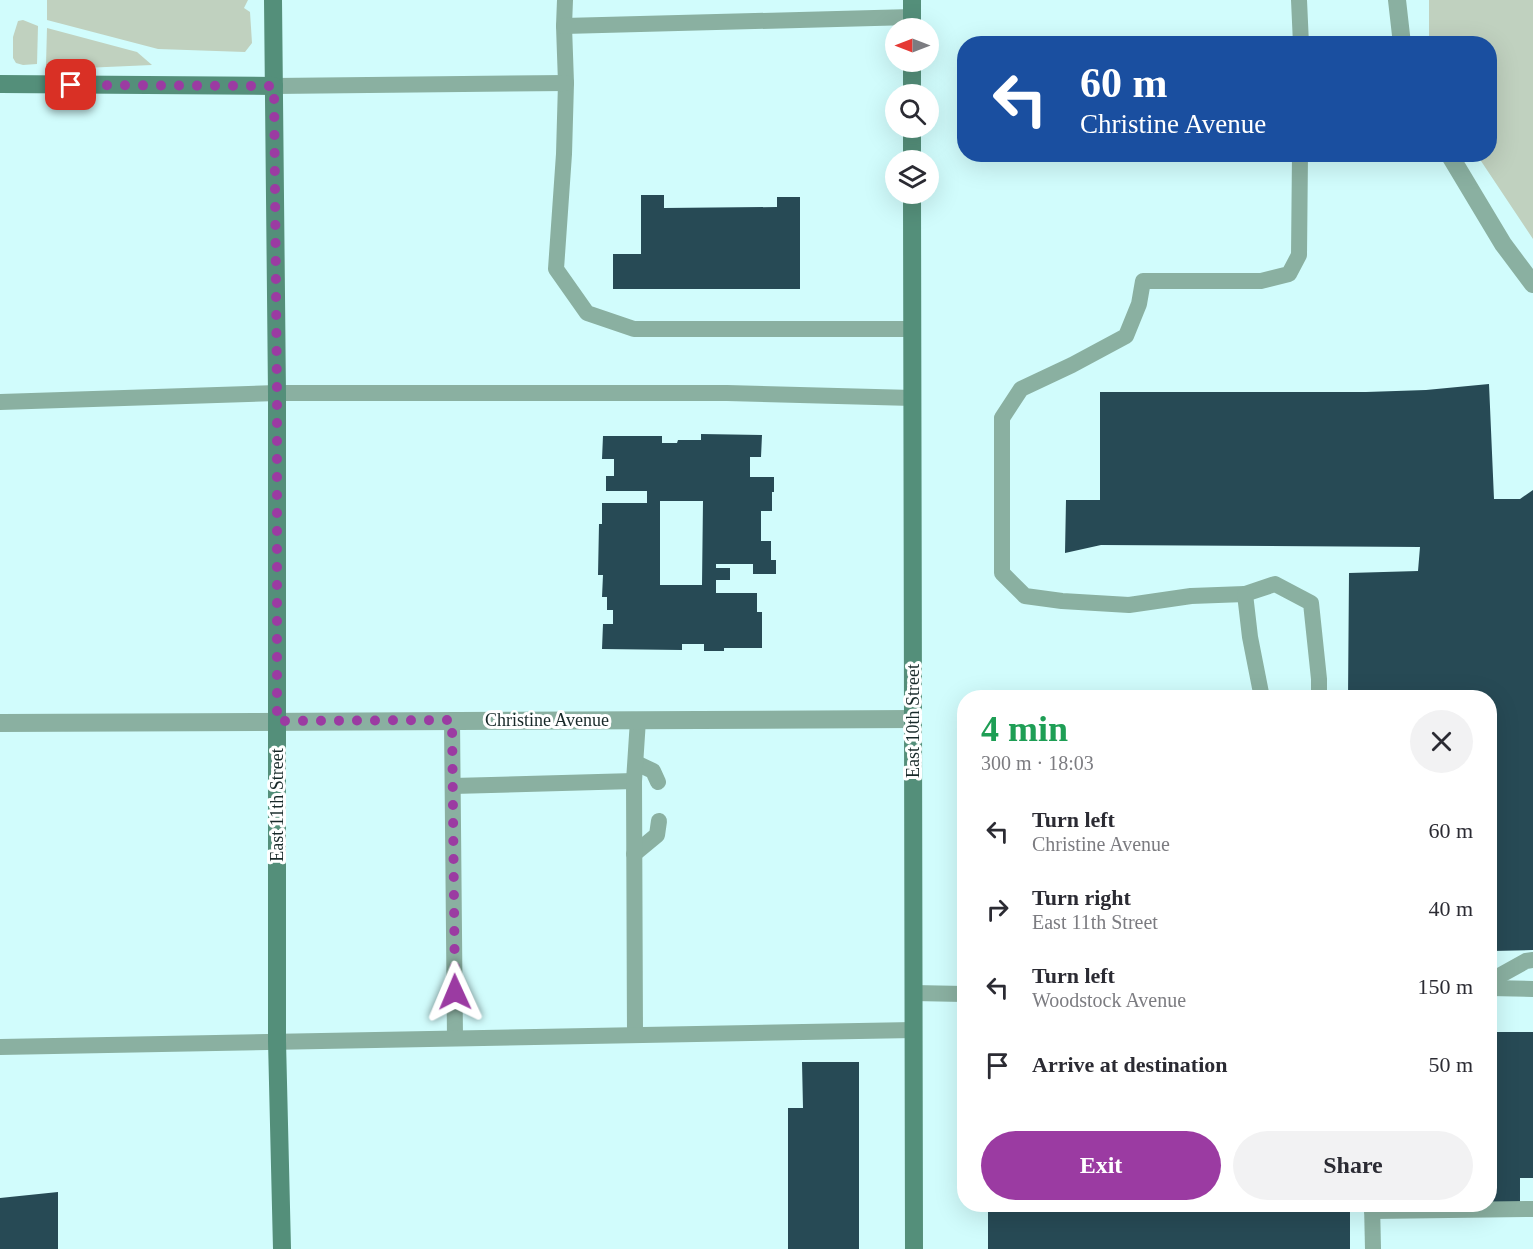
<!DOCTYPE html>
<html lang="en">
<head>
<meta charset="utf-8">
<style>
	:root { --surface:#fff; --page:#f2f2f3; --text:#2b2b33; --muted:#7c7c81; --accent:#9b3ba2 }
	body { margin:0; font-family:"Times New Roman",serif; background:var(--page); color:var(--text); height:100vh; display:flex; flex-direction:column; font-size:22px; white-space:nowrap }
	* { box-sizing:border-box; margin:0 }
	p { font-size:20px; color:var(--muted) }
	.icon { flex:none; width:33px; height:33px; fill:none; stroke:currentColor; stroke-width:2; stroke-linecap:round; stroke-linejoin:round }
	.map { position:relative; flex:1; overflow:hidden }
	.details { position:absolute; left:957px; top:690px; width:540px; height:522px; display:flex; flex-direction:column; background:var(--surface); border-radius:24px; box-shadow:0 6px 24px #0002 }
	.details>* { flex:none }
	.banner { position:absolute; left:957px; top:36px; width:540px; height:126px; border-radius:24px; box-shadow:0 6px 24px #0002; background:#1a4fa0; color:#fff; overflow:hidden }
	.needle { width:39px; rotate:270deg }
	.tools { position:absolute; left:885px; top:18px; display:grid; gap:12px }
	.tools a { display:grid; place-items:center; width:54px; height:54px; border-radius:50%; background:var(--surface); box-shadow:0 6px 24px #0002; font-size:30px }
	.pin { position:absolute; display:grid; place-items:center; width:51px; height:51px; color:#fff; margin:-26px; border-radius:12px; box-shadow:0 3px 9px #0006 }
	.me { position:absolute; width:66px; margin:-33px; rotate:359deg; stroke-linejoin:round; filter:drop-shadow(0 0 4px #0008) }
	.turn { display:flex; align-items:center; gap:21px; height:126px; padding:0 24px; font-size:27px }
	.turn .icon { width:78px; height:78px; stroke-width:2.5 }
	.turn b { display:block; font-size:42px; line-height:51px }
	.round { display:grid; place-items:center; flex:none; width:63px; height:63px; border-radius:32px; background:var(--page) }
	.head { display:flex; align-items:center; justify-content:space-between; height:102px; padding:0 24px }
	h1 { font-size:36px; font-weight:700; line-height:45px; color:#1e9e55 }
	.button { display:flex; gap:12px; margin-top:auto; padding:12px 24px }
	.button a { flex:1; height:69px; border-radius:36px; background:var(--accent); color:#fff; font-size:24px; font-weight:700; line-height:69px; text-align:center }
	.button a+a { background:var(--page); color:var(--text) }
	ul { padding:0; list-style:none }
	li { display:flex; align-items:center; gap:18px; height:78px; padding:0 24px }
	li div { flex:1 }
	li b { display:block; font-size:22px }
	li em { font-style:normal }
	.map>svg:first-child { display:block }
	.green { fill:#c0d1bf }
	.building { fill:#274a55; fill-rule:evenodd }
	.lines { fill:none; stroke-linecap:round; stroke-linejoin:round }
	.lane { stroke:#8ab0a1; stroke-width:16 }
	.street { stroke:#8ab0a1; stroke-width:18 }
	.secondary { stroke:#548f7a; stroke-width:18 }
	.route { stroke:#9b3ba2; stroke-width:10; stroke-dasharray:0 18 }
	.labels { text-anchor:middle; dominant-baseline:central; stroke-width:6; stroke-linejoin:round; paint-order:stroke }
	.street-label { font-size:18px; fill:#182929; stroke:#fff }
</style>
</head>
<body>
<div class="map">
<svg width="1533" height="1249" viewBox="0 0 1533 1249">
	<rect width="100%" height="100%" fill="#d1fcfc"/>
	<g class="green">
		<path d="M 47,0 L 248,0 L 244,8 L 250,12 L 252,43 L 245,52 L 158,49 L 47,20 Z"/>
		<path d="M 1429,0 L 1533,0 L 1533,239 L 1481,161 L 1478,155 L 1490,154 L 1490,44 L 1432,43 L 1429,36 Z"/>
		<path d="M 23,20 L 38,26 L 37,64 L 23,65 L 16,63 L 13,58 L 13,37 L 18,21 Z"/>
		<path d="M 47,28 L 137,52 L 152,65 L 61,69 L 46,65 Z"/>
	</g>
	<g class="building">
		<path d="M 641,195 L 664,195 L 664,208 L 777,207 L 777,197 L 800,197 L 800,289 L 613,289 L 613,254 L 641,254 Z"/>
		<path d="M 1489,384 L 1494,499 L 1520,499 L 1533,490 L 1533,950 L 1492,951 L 1490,939 L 1490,698 L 1348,698 L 1349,573 L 1418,571 L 1420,547 L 1101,545 L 1065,553 L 1066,500 L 1100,500 L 1100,392 L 1366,392 L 1426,390 Z"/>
		<path d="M 701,434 L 762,435 L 761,457 L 750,457 L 750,477 L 774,477 L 774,492 L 772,492 L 772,511 L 761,511 L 761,541 L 771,541 L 771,560 L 776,560 L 776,574 L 753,574 L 753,564 L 716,564 L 716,568 L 730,568 L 730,580 L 716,580 L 716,593 L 757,593 L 757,612 L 762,612 L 762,648 L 724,648 L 724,651 L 704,651 L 704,644 L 682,644 L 682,650 L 602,649 L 603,624 L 613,624 L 613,610 L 607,610 L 607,597 L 602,597 L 603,575 L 598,575 L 599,524 L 602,524 L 602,503 L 647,503 L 647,491 L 606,491 L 606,476 L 614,476 L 614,459 L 602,459 L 603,436 L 662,436 L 662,443 L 677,443 L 678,440 L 701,440 ZM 660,501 L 703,501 L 702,585 L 660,585 Z"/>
		<path d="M 1490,1032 L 1533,1032 L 1533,1178 L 1520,1178 L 1520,1204 L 1490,1204 Z"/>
		<path d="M 802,1062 L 859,1062 L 859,1249 L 788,1249 L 788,1108 L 803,1108 Z"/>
		<path d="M 58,1192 L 58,1249 L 0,1249 L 0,1198 Z"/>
		<rect x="988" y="1204" width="362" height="45"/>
	</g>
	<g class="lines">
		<g class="lane">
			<path d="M 565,0 L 564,26 L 566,83 L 564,154 L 556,269 L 587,313 L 634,329 L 912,329"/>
			<path d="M 1299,0 L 1301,44"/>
			<path d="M 564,26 L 912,17"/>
			<path d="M 274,86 L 566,83"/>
			<path d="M 0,402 L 277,393 L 727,393 L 913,398"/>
			<path d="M 1245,594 L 1191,596 L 1129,605 L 1062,601 L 1025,596 L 1002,573 L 1002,418 L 1021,389 L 1072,365 L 1126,336 L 1139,304 L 1143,281 L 1261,281 L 1289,274 L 1299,255 L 1300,154"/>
			<path d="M 1262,698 L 1250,637 L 1245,594 L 1275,584 L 1311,603 L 1319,679 L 1319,698"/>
			<path d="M 452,720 L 455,1038"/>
			<path d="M 636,763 L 653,771 L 658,782"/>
			<path d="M 453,786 L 634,781"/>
			<path d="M 634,854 L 657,835 L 659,821"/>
			<path d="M 1490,981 L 1526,961 L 1533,960"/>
			<path d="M 1490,988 L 1533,989"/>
			<path d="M 914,993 L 964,994"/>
			<path d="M 635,1035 L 634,781 L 638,720"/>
			<path d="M 0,1047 L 914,1030"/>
			<path d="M 1372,1204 L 1373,1249"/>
			<path d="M 1372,1211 L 1533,1209"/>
		</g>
		<g class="street">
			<path d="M 1397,0 L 1402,44"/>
			<path d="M 1449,154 L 1503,244 L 1533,284"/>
			<path d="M 0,723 L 913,719"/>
		</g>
		<g class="secondary">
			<path d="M 273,0 L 277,393 L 277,1041 L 282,1249"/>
			<path d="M 912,0 L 912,28"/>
			<path d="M 912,62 L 912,94"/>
			<path d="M 0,84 L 274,86"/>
			<path d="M 912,128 L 912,160"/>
			<path d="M 912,194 L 914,1249"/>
		</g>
	</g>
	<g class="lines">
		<path class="route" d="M 71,85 L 274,86 L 277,393 L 277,721 L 452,720 L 455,992"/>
	</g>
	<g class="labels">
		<g class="street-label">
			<text x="547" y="720">Christine Avenue</text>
			<text transform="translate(913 721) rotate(-90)">East 10th Street</text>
			<text transform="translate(277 805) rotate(-90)">East 11th Street</text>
		</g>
	</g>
</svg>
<div class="tools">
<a><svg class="needle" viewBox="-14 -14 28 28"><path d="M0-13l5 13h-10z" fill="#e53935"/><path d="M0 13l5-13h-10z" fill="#7c7c81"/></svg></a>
<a><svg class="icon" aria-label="search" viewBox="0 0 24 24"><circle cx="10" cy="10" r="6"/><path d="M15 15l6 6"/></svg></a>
<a><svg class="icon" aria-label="layers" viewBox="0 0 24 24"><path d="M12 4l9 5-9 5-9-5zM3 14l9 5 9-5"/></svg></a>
</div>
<div class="pin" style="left:71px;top:85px;background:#d93025"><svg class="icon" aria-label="arrive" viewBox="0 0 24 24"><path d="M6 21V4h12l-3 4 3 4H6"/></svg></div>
<svg class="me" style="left:455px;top:992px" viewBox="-20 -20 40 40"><path d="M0-17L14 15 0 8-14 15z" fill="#9b3ba2" stroke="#fff" stroke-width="4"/></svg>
<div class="banner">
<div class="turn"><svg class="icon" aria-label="left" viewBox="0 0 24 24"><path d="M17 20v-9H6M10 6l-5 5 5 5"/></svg><div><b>60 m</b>Christine Avenue</div></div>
</div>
<section class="details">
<div class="head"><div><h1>4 min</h1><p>300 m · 18:03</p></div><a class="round"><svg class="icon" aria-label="close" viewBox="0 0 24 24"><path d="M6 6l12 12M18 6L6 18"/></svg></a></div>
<ul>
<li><svg class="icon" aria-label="left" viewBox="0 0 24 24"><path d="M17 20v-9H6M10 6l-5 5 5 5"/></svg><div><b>Turn left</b><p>Christine Avenue</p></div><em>60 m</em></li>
<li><svg class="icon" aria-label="right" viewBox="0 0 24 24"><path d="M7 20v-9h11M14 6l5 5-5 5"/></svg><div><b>Turn right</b><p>East 11th Street</p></div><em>40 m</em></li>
<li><svg class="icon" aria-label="left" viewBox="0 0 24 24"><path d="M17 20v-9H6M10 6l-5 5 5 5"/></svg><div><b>Turn left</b><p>Woodstock Avenue</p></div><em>150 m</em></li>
<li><svg class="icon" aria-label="arrive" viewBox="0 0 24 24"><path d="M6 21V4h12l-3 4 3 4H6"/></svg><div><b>Arrive at destination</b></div><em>50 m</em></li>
</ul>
<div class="button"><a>Exit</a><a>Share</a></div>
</section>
</div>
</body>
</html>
